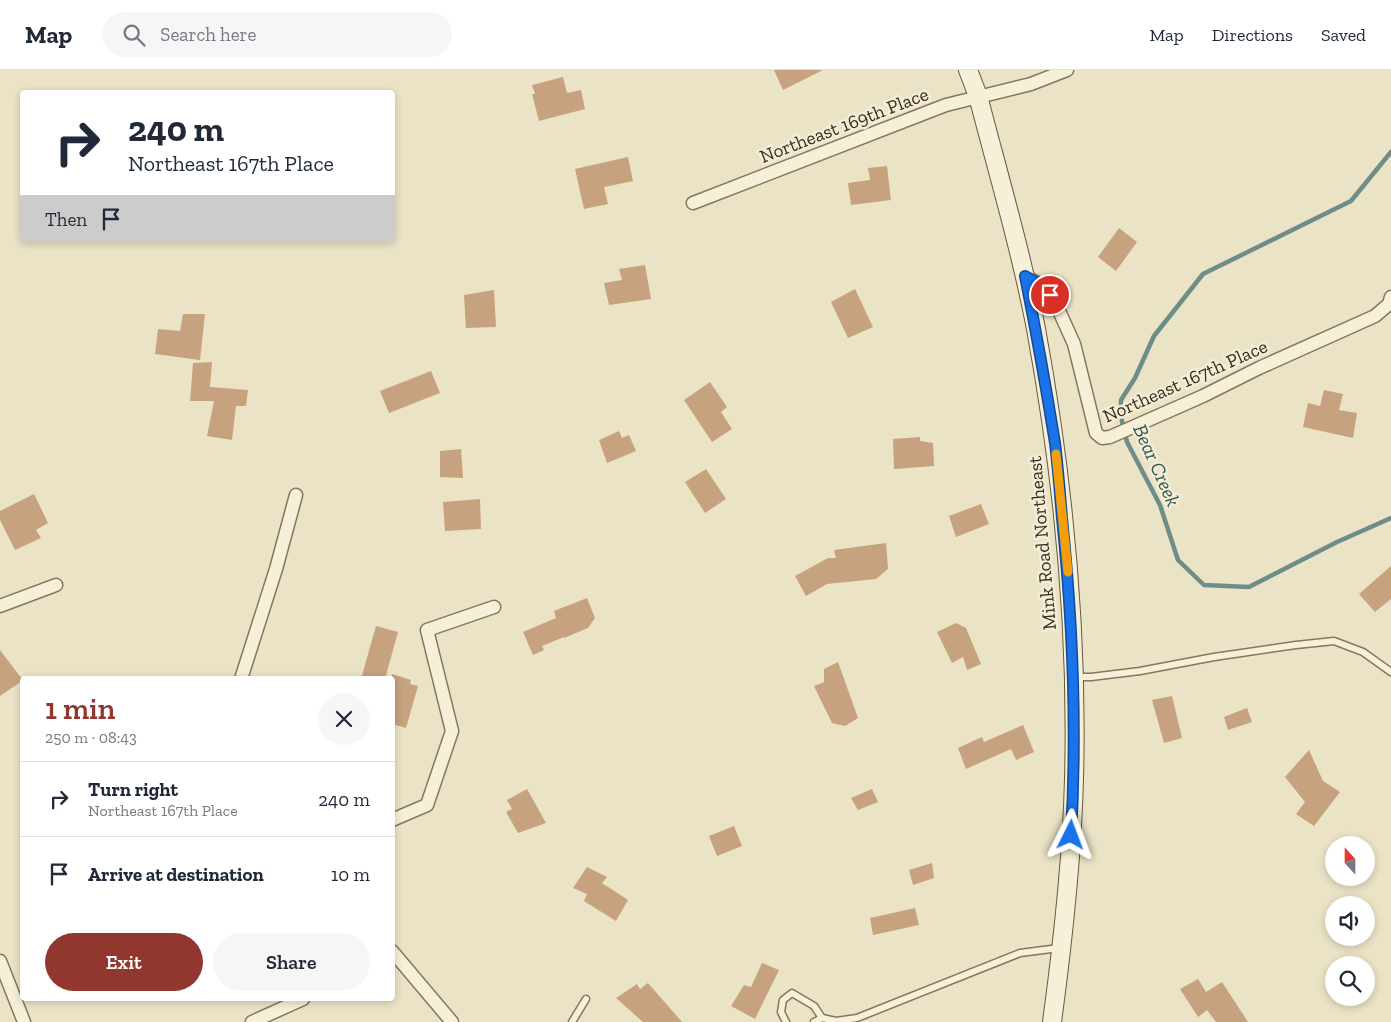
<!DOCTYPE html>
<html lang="en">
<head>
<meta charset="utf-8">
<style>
	:root { --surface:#fff; --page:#f6f6f7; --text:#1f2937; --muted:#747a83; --line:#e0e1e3; --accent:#913730 }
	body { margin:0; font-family:"Zilla Slab",serif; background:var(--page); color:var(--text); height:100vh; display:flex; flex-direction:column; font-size:19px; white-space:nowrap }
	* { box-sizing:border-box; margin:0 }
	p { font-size:16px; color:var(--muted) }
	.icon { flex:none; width:28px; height:28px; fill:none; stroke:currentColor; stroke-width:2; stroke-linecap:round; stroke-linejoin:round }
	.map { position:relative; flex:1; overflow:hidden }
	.drawer { position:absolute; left:20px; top:606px; width:375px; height:325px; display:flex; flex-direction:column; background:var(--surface); border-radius:5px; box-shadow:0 2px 8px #0003 }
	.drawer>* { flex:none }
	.hud { position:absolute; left:20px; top:20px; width:375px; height:152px; border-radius:5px; box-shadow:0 2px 8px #0003; background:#fff; color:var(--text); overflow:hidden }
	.needle { width:32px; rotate:339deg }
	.tools { position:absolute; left:1325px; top:766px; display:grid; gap:10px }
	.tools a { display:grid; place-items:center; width:50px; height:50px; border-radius:50%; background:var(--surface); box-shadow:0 2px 8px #0003; font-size:25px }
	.pin { position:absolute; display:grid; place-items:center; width:42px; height:42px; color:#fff; margin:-21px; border:2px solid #fff; border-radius:50%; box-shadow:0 1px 5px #0007 }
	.me { position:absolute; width:55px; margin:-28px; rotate:3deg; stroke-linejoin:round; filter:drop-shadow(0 0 4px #0008) }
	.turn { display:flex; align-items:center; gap:18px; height:105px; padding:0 25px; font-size:22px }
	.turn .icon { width:65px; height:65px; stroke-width:2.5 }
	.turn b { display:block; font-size:35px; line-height:42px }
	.then { display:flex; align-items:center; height:48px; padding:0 25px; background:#0003; gap:10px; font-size:19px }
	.round { display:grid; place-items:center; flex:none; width:52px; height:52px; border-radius:26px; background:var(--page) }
	.summary { display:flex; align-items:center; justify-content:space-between; height:85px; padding:0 25px }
	h1 { font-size:30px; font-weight:600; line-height:38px; color:var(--accent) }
	.action { display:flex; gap:10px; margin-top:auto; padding:10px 25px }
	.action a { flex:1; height:58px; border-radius:30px; background:var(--accent); color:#fff; font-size:20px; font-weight:600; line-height:58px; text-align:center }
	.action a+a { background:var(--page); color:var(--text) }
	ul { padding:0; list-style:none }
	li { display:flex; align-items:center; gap:15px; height:75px; padding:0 25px; border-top:1px solid var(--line) }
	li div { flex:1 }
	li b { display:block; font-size:19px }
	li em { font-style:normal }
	header { display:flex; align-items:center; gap:30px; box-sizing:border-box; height:70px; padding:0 25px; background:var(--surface); border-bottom:1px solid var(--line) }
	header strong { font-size:24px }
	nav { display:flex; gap:28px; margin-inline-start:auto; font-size:18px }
	.search { width:350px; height:45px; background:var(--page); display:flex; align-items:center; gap:12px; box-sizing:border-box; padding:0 18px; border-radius:28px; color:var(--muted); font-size:19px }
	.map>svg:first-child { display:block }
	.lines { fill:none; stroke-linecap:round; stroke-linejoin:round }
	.stream { stroke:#6e8d88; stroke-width:4.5 }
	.building { fill:#c7a27e }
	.lane-casing { stroke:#85765d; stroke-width:9 }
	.street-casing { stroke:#85765d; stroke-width:15 }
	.secondary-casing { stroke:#675740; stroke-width:20 }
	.lane { stroke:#f7f0d8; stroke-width:6 }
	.street { stroke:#f7f0d8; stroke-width:12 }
	.secondary { stroke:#f7f0d8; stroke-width:18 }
	.route-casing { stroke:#114b97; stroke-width:12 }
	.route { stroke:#1a73e8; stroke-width:9 }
	.slow { stroke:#f59e0b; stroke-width:9 }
	.labels { text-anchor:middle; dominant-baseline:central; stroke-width:5; stroke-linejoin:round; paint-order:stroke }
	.street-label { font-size:19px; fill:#372c1f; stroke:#f3edd5 }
	.water-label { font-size:20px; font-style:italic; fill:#305555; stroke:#f3edd5 }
</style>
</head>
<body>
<header>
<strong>Map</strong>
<div class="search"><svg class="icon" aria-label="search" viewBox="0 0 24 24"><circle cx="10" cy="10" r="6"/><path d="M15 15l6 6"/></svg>Search here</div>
<nav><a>Map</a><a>Directions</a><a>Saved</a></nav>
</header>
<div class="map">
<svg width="1391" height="952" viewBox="0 0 1391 952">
	<rect width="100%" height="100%" fill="#ebe3c6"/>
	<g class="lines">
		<path class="stream" d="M 1391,82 L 1351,131 L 1203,204 L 1154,266 L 1135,308 L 1121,330 L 1121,347 L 1127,372 L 1160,435 L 1178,490 L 1204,515 L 1249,517 L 1337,472 L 1391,448"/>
	</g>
	<g class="building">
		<path d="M 774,0 L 823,0 L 783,20 Z"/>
		<path d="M 563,7 L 567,23 L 581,20 L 585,39 L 539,51 L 532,24 L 535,24 L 532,15 Z"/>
		<path d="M 628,87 L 633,111 L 604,117 L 608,134 L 584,139 L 575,99 Z"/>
		<path d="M 887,96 L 891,130 L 851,135 L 848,113 L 870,110 L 868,98 Z"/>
		<path d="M 1119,158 L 1137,172 L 1116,201 L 1098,187 Z"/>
		<path d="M 645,195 L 651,229 L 609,235 L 604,213 L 622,210 L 619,199 Z"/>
		<path d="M 855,219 L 873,257 L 848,268 L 831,232 Z"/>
		<path d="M 494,220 L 496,257 L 466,258 L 464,225 Z"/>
		<path d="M 183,244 L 205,244 L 200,290 L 155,284 L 158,259 L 180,261 Z"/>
		<path d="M 212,292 L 210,317 L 248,320 L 246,336 L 236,336 L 232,370 L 207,366 L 214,331 L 190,331 L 193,293 Z"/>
		<path d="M 431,301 L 440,323 L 389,343 L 380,321 Z"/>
		<path d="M 710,312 L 727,337 L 721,342 L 732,359 L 712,372 L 684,330 Z"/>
		<path d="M 1324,320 L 1343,324 L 1339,340 L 1357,343 L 1353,368 L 1303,357 L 1308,333 L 1320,336 Z"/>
		<path d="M 619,361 L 622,368 L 629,365 L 636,381 L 607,393 L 599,370 Z"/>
		<path d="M 920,367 L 920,371 L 933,373 L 934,396 L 894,399 L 893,369 Z"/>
		<path d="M 461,379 L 463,408 L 440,407 L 440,381 Z"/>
		<path d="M 706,399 L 726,429 L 705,443 L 685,412 Z"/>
		<path d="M 34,424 L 48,453 L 36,460 L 41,468 L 15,480 L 0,450 L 0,441 Z"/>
		<path d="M 480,429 L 481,459 L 445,461 L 443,432 Z"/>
		<path d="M 981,434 L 989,454 L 956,467 L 949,446 Z"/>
		<path d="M 886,473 L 888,499 L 876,509 L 827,514 L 806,526 L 795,506 L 828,488 L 836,488 L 834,480 Z"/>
		<path d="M 1391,496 L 1391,529 L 1375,542 L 1359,524 Z"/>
		<path d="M 587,528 L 595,548 L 588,558 L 564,568 L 564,567 L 542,576 L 544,580 L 533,585 L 523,562 L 556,548 L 554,541 Z"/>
		<path d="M 956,553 L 966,558 L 981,594 L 967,600 L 963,587 L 952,593 L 937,562 Z"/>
		<path d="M 376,556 L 398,562 L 385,609 L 361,609 Z"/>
		<path d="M 0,580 L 22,609 L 22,611 L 0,626 Z"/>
		<path d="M 838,592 L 858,648 L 845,656 L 832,653 L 814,616 L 824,612 L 824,599 Z"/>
		<path d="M 392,604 L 411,610 L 410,614 L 418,616 L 406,658 L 392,654 Z"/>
		<path d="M 1172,626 L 1182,668 L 1164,673 L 1152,630 Z"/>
		<path d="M 1247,638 L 1252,652 L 1228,660 L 1224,647 Z"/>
		<path d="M 1023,655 L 1034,682 L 1016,690 L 1011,679 L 966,699 L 958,678 L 982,667 L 984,672 Z"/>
		<path d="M 1309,680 L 1323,711 L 1340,722 L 1314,756 L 1296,744 L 1305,732 L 1285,707 Z"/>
		<path d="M 527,719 L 546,753 L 518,763 L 506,742 L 512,739 L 507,730 Z"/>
		<path d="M 872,719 L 878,732 L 858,740 L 851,728 Z"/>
		<path d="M 734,756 L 742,776 L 717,786 L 709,766 Z"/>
		<path d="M 932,793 L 934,808 L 913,815 L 909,800 Z"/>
		<path d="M 587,797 L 607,807 L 602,813 L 628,830 L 616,851 L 584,831 L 587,824 L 573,818 Z"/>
		<path d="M 915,838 L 919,855 L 873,865 L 870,848 Z"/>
		<path d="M 762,893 L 779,900 L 755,949 L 731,936 L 744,915 L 751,917 Z"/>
		<path d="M 1198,909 L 1206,922 L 1222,912 L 1248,952 L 1216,952 L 1207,940 L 1198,947 L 1180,919 Z"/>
		<path d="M 648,913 L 682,952 L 643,952 L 616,928 L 637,914 L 640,919 Z"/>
	</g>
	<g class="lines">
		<g class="lane-casing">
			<g id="lane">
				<path d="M 1074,607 L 1091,607 L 1140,601 L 1214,587 L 1296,575 L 1334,571 L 1363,582 L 1391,602"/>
				<path d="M 572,952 L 586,929"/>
				<path d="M 786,952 L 781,942 L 783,930 L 792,923 L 814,936 L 822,948"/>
				<path d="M 814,952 L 822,948 L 836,951 L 857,948 L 1020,883 L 1059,878"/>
			</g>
		</g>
		<g class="street-casing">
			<g id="street">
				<path d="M 693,133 L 946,35 L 1031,14 L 1067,0"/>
				<path d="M 1025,206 L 1043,216 L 1056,234 L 1074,274 L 1096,363 L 1102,368 L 1110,367 L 1203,326 L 1259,298 L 1375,246 L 1389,234 L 1391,227"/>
				<path d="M 0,536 L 56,515"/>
				<path d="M 241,609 L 276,499 L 296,425"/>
				<path d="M 392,750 L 427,735 L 452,661 L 427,560 L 494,537"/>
				<path d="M 392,881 L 452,952"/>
				<path d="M 0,891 L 24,952"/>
				<path d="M 252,952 L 303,929"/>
			</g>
		</g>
		<g class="secondary-casing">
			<path id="secondary" d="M 968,0 L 978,26 C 998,103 1021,181 1036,259 C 1063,406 1078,559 1074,709 C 1072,790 1063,871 1052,952"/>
		</g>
		<use href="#lane" class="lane"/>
		<use href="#street" class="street"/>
		<use href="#secondary" class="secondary"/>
	</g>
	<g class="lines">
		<g class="route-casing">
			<path id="route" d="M 1050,225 L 1043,216 L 1025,206 C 1036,261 1046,317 1055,373 C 1058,398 1060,423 1062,448 C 1073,554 1077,659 1071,765"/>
		</g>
		<use href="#route" class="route"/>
		<path class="slow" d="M 1056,384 L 1068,502"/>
	</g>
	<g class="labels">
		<g class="street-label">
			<text transform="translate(844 55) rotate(-21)">Northeast 169th Place</text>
			<text transform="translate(1185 311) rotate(-24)">Northeast 167th Place</text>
			<text transform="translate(1042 473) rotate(-95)">Mink Road Northeast</text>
		</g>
		<g class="water-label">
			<text transform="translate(1157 395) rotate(66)">Bear Creek</text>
		</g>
	</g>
</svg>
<div class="tools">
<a><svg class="needle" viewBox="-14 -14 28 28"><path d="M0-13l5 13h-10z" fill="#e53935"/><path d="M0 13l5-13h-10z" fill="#747a83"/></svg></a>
<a><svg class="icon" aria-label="sound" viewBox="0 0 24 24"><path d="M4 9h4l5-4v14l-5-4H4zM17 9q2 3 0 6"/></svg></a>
<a><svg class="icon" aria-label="search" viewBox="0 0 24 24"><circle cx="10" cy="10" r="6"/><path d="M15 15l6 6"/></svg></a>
</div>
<div class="pin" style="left:1050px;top:225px;background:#d93025"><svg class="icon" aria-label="arrive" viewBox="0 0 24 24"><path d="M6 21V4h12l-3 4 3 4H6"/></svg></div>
<svg class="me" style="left:1071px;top:765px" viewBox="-20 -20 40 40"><path d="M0-17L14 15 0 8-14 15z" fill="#1a73e8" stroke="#fff" stroke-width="4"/></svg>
<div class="hud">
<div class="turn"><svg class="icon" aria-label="right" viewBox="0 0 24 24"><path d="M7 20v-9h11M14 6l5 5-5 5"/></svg><div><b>240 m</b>Northeast 167th Place</div></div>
<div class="then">Then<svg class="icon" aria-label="arrive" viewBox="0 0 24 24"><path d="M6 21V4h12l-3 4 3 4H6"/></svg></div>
</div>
<section class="drawer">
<div class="summary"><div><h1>1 min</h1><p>250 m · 08:43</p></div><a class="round"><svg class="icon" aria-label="close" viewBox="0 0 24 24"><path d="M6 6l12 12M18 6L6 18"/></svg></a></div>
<ul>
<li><svg class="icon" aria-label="right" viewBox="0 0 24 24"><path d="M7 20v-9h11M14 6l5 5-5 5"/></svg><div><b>Turn right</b><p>Northeast 167th Place</p></div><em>240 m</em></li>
<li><svg class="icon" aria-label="arrive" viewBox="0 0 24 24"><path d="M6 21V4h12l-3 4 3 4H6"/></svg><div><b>Arrive at destination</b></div><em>10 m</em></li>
</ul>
<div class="action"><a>Exit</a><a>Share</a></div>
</section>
</div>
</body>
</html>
